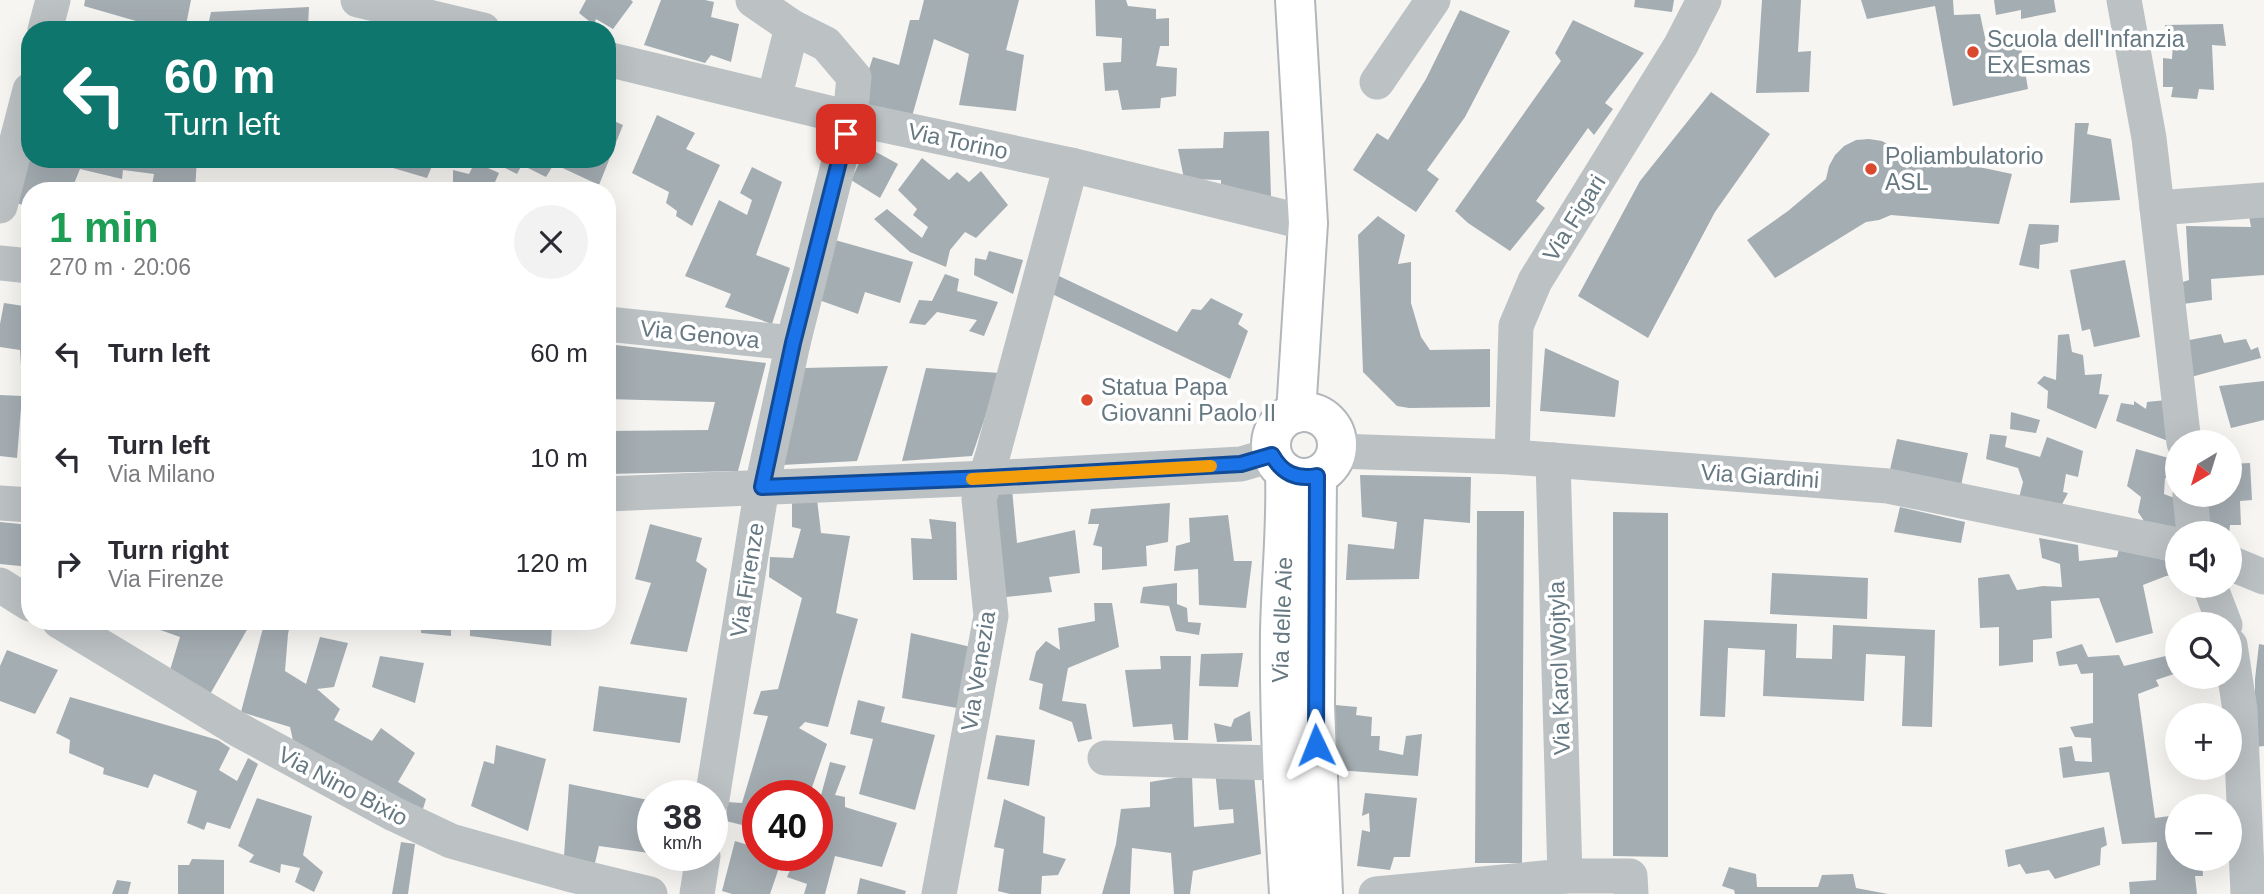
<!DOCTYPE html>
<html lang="en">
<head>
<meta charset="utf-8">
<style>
	:root { --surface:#fff; --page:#f2f2f3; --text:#2b2b33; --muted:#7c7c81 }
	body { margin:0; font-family:Arial,sans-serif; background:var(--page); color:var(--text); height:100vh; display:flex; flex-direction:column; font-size:26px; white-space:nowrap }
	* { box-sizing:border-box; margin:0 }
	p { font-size:23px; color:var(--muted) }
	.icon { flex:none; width:38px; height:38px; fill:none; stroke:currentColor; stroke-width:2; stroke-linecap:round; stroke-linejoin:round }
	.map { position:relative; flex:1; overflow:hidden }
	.drawer { position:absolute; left:21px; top:182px; width:595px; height:448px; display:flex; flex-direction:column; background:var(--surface); border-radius:28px; box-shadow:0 7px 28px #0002 }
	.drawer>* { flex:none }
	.hud { position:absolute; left:21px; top:21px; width:595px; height:147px; border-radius:28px; box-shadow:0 7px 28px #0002; background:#0f766e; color:#fff; overflow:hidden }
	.needle { width:46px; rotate:218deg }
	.controls { position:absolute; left:2165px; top:430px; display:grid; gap:14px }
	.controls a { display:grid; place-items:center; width:77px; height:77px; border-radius:50%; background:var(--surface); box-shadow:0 7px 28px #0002; font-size:35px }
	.speed { position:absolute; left:637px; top:780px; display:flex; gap:14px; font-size:35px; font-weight:700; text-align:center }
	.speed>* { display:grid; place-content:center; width:91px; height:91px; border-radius:50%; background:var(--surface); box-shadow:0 7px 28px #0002; line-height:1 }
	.speed small { font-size:18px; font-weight:400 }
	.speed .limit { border:10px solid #d22; background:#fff; color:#111 }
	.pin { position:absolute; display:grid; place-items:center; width:60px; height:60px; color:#fff; margin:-30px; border-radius:14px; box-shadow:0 4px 10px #0006 }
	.me { position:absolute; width:77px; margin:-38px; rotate:358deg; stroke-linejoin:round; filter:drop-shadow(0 0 5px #0008) }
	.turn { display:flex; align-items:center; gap:24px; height:147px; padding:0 28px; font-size:32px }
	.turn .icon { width:91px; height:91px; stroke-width:2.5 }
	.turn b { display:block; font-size:49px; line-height:60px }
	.round { display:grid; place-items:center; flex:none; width:74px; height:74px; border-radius:37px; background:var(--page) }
	.headline { display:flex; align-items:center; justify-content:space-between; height:119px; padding:0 28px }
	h1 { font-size:42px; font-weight:700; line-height:52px; color:#1e9e55 }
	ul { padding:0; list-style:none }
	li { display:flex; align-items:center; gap:21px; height:105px; padding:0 28px }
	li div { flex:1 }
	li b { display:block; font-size:26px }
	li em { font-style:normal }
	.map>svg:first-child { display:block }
	.building { fill:#a4adb2 }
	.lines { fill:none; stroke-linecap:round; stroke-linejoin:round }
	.secondary-casing { stroke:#b1b7bb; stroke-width:42 }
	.street { stroke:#bcc1c4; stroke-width:35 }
	.secondary { stroke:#fff; stroke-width:38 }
	.route-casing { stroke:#114b97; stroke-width:18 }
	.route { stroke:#1a73e8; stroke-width:12 }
	.slow { stroke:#f59e0b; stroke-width:12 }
	.poi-dot { fill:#da482e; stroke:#fff; stroke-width:2.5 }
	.labels { text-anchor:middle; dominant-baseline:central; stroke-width:7; stroke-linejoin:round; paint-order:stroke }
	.poi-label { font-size:23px; fill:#667882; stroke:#fff; text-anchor:start }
	.street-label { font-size:23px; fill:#667882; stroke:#fff }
</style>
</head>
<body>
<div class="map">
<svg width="2264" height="894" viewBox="0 0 2264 894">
	<rect width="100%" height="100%" fill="#f6f5f2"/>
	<g class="building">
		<path d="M 85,0 L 191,0 L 185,30 L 134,30 L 136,21 L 84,6 Z"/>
		<path d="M 586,0 L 631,0 L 633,2 L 613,29 L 596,19 L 594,25 L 579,13 Z"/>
		<path d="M 661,0 L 705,0 L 714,2 L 711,17 L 739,24 L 731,62 L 711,55 L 705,63 L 644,45 Z"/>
		<path d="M 924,0 L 1019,0 L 1006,50 L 1024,55 L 1016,111 L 959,105 L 969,54 L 934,39 L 911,120 L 856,108 L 873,57 L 899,65 L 910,20 L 919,20 Z"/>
		<path d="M 1095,0 L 1126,0 L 1128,6 L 1156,9 L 1156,19 L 1169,18 L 1169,46 L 1160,46 L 1156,66 L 1177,68 L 1176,96 L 1161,98 L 1160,108 L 1122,110 L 1118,90 L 1105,91 L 1103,63 L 1121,62 L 1122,38 L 1096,36 Z"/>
		<path d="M 1635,0 L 1674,0 L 1672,12 L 1634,7 Z"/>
		<path d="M 1762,0 L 1801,0 L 1798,52 L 1811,51 L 1809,92 L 1756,93 Z"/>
		<path d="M 1861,0 L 1953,0 L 1954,15 L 1980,14 L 1987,47 L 2020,41 L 2028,89 L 1953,106 L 1935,6 L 1867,19 Z"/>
		<path d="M 1994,0 L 2054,0 L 2056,12 L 2021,19 L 2021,10 L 1996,15 Z"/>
		<path d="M 309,7 L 308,26 L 313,30 L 207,30 L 211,12 Z"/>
		<path d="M 1460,10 L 1510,31 L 1465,117 L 1427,170 L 1439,179 L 1416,212 L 1353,170 L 1377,133 L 1388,140 L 1426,79 Z"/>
		<path d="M 1573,20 L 1644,53 L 1605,103 L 1613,109 L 1594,135 L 1588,128 L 1536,201 L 1545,208 L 1510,251 L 1468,223 L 1455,211 L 1561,61 L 1555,53 Z"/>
		<path d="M 2223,24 L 2226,46 L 2212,45 L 2214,90 L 2199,89 L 2197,99 L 2171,97 L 2173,87 L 2163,87 L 2163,58 L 2172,59 L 2173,43 L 2164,42 L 2165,25 Z"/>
		<path d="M 1711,92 L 1770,134 L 1715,212 L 1648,338 L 1578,296 L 1640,181 Z"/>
		<path d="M 657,115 L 695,133 L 686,149 L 720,165 L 692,226 L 676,216 L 677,211 L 666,203 L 669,192 L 632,173 Z"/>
		<path d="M 607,118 L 623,125 L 599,185 L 554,164 L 546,177 L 522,165 L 517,174 L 499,165 L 502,159 L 607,159 Z"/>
		<path d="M 2075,123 L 2089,123 L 2087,134 L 2111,139 L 2120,200 L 2070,203 Z"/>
		<path d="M 1269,131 L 1271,197 L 1221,188 L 1221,180 L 1184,179 L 1178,149 L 1223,148 L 1224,132 Z"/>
		<path d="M 1869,139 L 1882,141 L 1893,147 L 1902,157 L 1907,169 L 1918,154 L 2012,174 L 1999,224 L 1891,215 L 1879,220 L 1866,222 L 1775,278 L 1747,240 L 1788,211 L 1826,179 L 1829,166 L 1835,155 L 1844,146 L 1856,140 Z"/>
		<path d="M 867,147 L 898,164 L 880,198 L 851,180 Z"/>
		<path d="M 922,158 L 949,180 L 957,172 L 969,182 L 981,171 L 1008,205 L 976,238 L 965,232 L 950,250 L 946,267 L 910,252 L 874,219 L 887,209 L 922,238 L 928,227 L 913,215 L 917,209 L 898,190 Z"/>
		<path d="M 30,159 L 197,159 L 195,191 L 151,191 L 154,174 L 123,170 L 122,179 L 80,169 L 71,191 L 30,191 L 30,208 L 12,201 Z"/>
		<path d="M 237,159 L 258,159 L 256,167 L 236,166 Z"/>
		<path d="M 394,159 L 435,159 L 427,178 L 393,168 Z"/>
		<path d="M 475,162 L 499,173 L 491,191 L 453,191 L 453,170 L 469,174 Z"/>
		<path d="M 752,167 L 782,182 L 756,255 L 790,268 L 772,324 L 725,307 L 731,294 L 685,276 L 719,200 L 747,215 L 752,200 L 740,193 Z"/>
		<path d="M 2264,215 L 2264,275 L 2211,279 L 2212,300 L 2183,304 L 2177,284 L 2189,280 L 2186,226 L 2251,227 L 2249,216 Z"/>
		<path d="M 1378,216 L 1405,235 L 1398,264 L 1411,262 L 1411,303 L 1421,337 L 1430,350 L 1490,349 L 1490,407 L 1409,408 L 1397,406 L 1363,372 L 1358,235 Z"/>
		<path d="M 2029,224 L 2059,225 L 2058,242 L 2040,245 L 2039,269 L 2019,265 Z"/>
		<path d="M 835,240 L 913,262 L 900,303 L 865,292 L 858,314 L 819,300 Z"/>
		<path d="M 989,251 L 1023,260 L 1013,294 L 974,275 L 975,258 L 986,260 Z"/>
		<path d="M 2125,260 L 2140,337 L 2094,347 L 2090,329 L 2082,331 L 2070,270 Z"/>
		<path d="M 945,274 L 959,279 L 957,291 L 998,302 L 984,336 L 969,331 L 977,320 L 937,312 L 925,325 L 909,323 L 919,300 L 932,301 Z"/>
		<path d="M 1059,276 L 1177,332 L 1192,309 L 1201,310 L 1211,298 L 1243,314 L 1238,324 L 1248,331 L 1230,379 L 1050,293 Z"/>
		<path d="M 4,303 L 30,307 L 30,384 L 22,383 L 20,350 L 0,347 L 0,324 Z"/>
		<path d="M 2069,334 L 2072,352 L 2083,355 L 2085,375 L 2102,374 L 2099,394 L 2109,395 L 2096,429 L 2047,408 L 2048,391 L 2037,383 L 2044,376 L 2056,380 L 2058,335 Z"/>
		<path d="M 2221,334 L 2224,343 L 2246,339 L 2251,350 L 2258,347 L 2261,358 L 2191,377 L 2184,341 Z"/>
		<path d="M 607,344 L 766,363 L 738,471 L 607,474 L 607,431 L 708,430 L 715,402 L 607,399 Z"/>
		<path d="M 1545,348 L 1619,381 L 1615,417 L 1540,411 Z"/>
		<path d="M 888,366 L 857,461 L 782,465 L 803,368 Z"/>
		<path d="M 926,368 L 1000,373 L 972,456 L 902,461 Z"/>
		<path d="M 2264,381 L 2264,420 L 2231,428 L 2219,386 Z"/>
		<path d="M 0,395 L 22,396 L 17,458 L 0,456 Z"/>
		<path d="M 2166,400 L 2168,441 L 2116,421 L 2121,403 L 2134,405 L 2134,401 L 2146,409 L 2147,402 Z"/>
		<path d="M 2011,412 L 2040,420 L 2036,433 L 2010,429 Z"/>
		<path d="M 1990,434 L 2007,436 L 2005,447 L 2040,457 L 2047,437 L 2083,451 L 2078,477 L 2066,474 L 2063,492 L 2068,493 L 2059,510 L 2018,502 L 2023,482 L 2018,468 L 1986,459 Z"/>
		<path d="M 1897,439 L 1968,453 L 1960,490 L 1889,474 Z"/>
		<path d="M 2136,449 L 2176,460 L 2175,477 L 2165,478 L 2164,494 L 2177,499 L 2179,531 L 2148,527 L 2138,512 L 2141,497 L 2127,486 Z"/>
		<path d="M 2250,463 L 2252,500 L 2240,501 L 2241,525 L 2230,525 L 2229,534 L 2209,534 L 2204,495 L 2230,495 L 2230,464 Z"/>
		<path d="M 1360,475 L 1471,477 L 1470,523 L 1424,519 L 1419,579 L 1346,580 L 1348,544 L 1394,549 L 1397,522 L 1362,517 Z"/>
		<path d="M 1012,489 L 1017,543 L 1075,530 L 1080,573 L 1049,577 L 1052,592 L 1006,597 L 993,491 Z"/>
		<path d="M 817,499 L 821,533 L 850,536 L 836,613 L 858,619 L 828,727 L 805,722 L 799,728 L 827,744 L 809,796 L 758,796 L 758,829 L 726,821 L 727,802 L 742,803 L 768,716 L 753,714 L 761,691 L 778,689 L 802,598 L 769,577 L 770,557 L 793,558 L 801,529 L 792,527 L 792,501 Z"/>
		<path d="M 1170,503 L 1168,542 L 1146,546 L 1147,566 L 1102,570 L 1102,547 L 1093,545 L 1099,524 L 1088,524 L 1091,509 Z"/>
		<path d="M 1900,507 L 1965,522 L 1961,543 L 1894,532 Z"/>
		<path d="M 1477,511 L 1524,511 L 1522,863 L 1475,863 Z"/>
		<path d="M 1613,512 L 1668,513 L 1668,857 L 1613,856 Z"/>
		<path d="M 1228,515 L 1234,561 L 1252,561 L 1246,608 L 1199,605 L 1198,569 L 1174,571 L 1176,546 L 1190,542 L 1189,518 Z"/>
		<path d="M 929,519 L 956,522 L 957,580 L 913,580 L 911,538 L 932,539 Z"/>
		<path d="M 0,522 L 30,525 L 30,567 L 0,564 Z"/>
		<path d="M 650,524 L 702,538 L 696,561 L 707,569 L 687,652 L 630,644 L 651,583 L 635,579 Z"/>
		<path d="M 2039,538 L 2078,545 L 2079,561 L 2117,557 L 2119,549 L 2177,563 L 2177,575 L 2166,576 L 2143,585 L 2153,633 L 2116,643 L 2099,598 L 2051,601 L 2052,638 L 2033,640 L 2033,662 L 1999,666 L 1999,627 L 1980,628 L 1978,578 L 2009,574 L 2017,590 L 2043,586 L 2062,587 L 2060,564 L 2042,558 Z"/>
		<path d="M 1772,573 L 1868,578 L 1867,619 L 1770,614 Z"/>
		<path d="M 1177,583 L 1177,604 L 1187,608 L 1188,622 L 1201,623 L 1199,635 L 1176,631 L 1169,606 L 1140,603 L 1143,587 Z"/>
		<path d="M 1094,603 L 1112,603 L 1119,647 L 1068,668 L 1062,701 L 1086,704 L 1092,739 L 1078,742 L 1072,722 L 1039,709 L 1043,684 L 1029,680 L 1036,652 L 1046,641 L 1060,650 L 1058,628 L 1095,621 Z"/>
		<path d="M 1704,620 L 1797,624 L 1796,658 L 1832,659 L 1833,625 L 1935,630 L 1932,727 L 1902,726 L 1905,656 L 1866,654 L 1864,701 L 1763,696 L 1765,650 L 1728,648 L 1725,717 L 1700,716 Z"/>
		<path d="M 135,621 L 291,621 L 288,634 L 285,671 L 306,684 L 320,637 L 348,643 L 334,687 L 317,689 L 340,709 L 334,720 L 372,741 L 381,728 L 415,753 L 398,782 L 426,799 L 422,812 L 294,745 L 290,727 L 241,712 L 263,628 L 248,628 L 209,696 L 170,670 L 180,637 Z"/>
		<path d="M 421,621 L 451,621 L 451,636 L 421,633 Z"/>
		<path d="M 470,621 L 552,621 L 551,646 L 470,636 Z"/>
		<path d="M 911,633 L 971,647 L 957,708 L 902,698 Z"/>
		<path d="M 2082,644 L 2088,657 L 2119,655 L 2124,666 L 2170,655 L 2174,674 L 2156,680 L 2159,686 L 2138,694 L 2155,818 L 2177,815 L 2177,859 L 2202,859 L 2203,876 L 2195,876 L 2197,894 L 2130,894 L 2129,882 L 2156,880 L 2157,842 L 2122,844 L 2109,772 L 2063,778 L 2059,748 L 2072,746 L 2075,761 L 2092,762 L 2091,738 L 2075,737 L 2070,727 L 2093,723 L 2093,673 L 2081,674 L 2077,664 L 2059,666 L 2056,652 Z"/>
		<path d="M 2259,644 L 2264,645 L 2264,746 L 2255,747 L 2255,679 Z"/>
		<path d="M 7,650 L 58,670 L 35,714 L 0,701 L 0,666 Z"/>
		<path d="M 1243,653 L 1238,687 L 1199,686 L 1201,654 Z"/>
		<path d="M 380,656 L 424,663 L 415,703 L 372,687 Z"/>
		<path d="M 1160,656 L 1191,656 L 1188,740 L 1174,740 L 1172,724 L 1133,727 L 1125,670 L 1161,669 Z"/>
		<path d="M 599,686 L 687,698 L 680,743 L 593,731 Z"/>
		<path d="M 70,697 L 218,740 L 230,748 L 219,770 L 237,781 L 248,758 L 258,764 L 230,829 L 207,822 L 204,830 L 187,823 L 197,791 L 154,774 L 148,788 L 103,774 L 104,768 L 69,753 L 70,740 L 56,733 Z"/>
		<path d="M 858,700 L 885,707 L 881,722 L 935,735 L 915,810 L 859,794 L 873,739 L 850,734 Z"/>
		<path d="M 1335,705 L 1357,707 L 1356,715 L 1372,717 L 1371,736 L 1380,736 L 1379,750 L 1403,755 L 1406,736 L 1422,734 L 1418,776 L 1337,770 Z"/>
		<path d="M 1250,711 L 1252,741 L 1217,742 L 1214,723 L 1231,727 L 1234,719 Z"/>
		<path d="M 996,735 L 1035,740 L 1029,786 L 987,779 Z"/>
		<path d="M 496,745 L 546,759 L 528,831 L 471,806 L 484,761 L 494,764 Z"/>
		<path d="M 830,762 L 846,766 L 835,795 L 845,797 L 845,807 L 897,823 L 882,867 L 835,856 L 825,894 L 804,894 L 807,884 L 787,877 L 796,856 L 817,856 L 817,838 L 829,841 L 831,829 L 817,823 L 817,810 Z"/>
		<path d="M 1215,770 L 1254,774 L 1261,854 L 1193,871 L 1190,894 L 1174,894 L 1171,853 L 1132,848 L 1130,894 L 1102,894 L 1116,844 L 1121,809 L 1150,807 L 1150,782 L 1192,775 L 1194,827 L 1234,823 L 1233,809 L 1219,810 Z"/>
		<path d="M 569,784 L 653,801 L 653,823 L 649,853 L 599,846 L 594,867 L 564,856 Z"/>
		<path d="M 1365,793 L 1417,798 L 1410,857 L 1394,857 L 1390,870 L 1357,866 L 1362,830 L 1370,832 L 1369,813 L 1362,816 Z"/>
		<path d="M 257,798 L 312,816 L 303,855 L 323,872 L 314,892 L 295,882 L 300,868 L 281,864 L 280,873 L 249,862 L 254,855 L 238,846 Z"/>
		<path d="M 1004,799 L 1045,817 L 1043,853 L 1066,859 L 1058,875 L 1042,876 L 1041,894 L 1010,894 L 998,891 L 1004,849 L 994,847 Z"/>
		<path d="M 2104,827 L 2107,845 L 2101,848 L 2100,865 L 2055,879 L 2049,870 L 2026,874 L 2020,864 L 2008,867 L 2005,850 Z"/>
		<path d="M 735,841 L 758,848 L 758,856 L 783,856 L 770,894 L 732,894 L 722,891 Z"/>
		<path d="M 401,842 L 415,844 L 408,894 L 392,894 Z"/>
		<path d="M 192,859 L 224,860 L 224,894 L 178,894 L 178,865 L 189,865 Z"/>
		<path d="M 1729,867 L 1756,874 L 1757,887 L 1818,887 L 1822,875 L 1853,874 L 1856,888 L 1888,894 L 1735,894 L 1734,890 L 1722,886 Z"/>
		<path d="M 860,878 L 906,891 L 905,894 L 857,894 Z"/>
		<path d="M 117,880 L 131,882 L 128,894 L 112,894 Z"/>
	</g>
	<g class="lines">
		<g class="secondary-casing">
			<g id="secondary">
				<path d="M 1295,0 L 1308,223 L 1296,413"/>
				<circle cx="1304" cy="445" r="33"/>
				<path d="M 1285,472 C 1287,526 1281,579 1280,632 C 1279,720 1284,807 1289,894"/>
				<path d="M 1317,476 L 1315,706 L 1323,894"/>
			</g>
		</g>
		<g class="street">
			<path d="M 358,0 L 483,30"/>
			<path d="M 753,0 L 792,27"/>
			<path d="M 2124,0 L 2149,138 L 2184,443"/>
			<path d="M 45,30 L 53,0"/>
			<path d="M 607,59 L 850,118 L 1071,165 L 1308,223"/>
			<path d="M 1377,82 L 1433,0"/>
			<path d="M 0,206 L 30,90"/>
			<path d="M 2157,208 L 2264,200"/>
			<path d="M 0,263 L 30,266"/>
			<path d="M 607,324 L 793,343"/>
			<path d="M 1337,451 L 1512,457 L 1888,486 L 2177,545"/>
			<path d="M 1512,457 L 1516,326 L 1535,281 L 1681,45 L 1704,0"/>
			<path d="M 607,494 L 987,478 L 1241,464 L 1272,455"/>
			<path d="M 2190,495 L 2194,534"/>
			<path d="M 0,503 L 30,505"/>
			<path d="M 2230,563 L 2264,577"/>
			<path d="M 0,585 L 30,604"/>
			<path d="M 2210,586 L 2225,625"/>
			<path d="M 59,621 L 239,730 L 394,814 L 451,841 L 568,874 L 650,894"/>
			<path d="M 2230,645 L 2240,710 L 2248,894"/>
			<path d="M 1105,758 L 1310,764"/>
			<path d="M 712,799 L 762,487 L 793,343 L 850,118 L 854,77 L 826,44 L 792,27 L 774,99"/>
			<path d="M 1565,876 L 1630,876 L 1631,894"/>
			<path d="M 697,894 L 703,856"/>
			<path d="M 939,894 L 991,616 L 979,499 L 993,454 L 1071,165"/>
			<path d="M 1376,894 L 1565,876 L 1553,460"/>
		</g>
		<use href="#secondary" class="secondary"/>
	</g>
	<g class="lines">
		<g class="route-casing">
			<path id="route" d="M 846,134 L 793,343 L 762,487 L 987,478 L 1241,464 L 1272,455 C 1282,473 1296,480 1317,476 L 1316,745"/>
		</g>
		<use href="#route" class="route"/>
		<path class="slow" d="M 972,479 L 1211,466"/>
	</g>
	<g class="poi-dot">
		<circle cx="1973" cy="52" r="7"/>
		<circle cx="1871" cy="169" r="7"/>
		<circle cx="1087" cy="400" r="7"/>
	</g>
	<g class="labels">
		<g class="poi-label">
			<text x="1987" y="39">Scuola dell'Infanzia<tspan x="1987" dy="26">Ex Esmas</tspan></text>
			<text x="1885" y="156">Poliambulatorio<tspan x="1885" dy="26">ASL</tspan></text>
			<text x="1101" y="387">Statua Papa<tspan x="1101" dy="26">Giovanni Paolo II</tspan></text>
		</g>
		<g class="street-label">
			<text transform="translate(958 141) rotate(12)">Via Torino</text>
			<text transform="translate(1574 218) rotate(-58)">Via Figari</text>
			<text transform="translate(700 334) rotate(6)">Via Genova</text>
			<text transform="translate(1760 476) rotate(4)">Via Giardini</text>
			<text transform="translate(747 580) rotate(-81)">Via Firenze</text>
			<text transform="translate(1282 620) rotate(-88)">Via delle Aie</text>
			<text transform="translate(1559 668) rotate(-92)">Via Karol Wojtyla</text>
			<text transform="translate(978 671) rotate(-81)">Via Venezia</text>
			<text transform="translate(343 786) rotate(28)">Via Nino Bixio</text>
		</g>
	</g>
</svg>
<div class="controls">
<a><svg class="needle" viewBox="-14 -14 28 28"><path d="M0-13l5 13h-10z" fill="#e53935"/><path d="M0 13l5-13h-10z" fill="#7c7c81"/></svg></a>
<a><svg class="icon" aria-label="sound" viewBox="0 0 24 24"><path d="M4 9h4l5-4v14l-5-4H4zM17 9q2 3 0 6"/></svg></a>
<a><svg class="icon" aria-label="search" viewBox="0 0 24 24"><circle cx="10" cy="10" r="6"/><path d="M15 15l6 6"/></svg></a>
<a>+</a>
<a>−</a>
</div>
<div class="speed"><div>38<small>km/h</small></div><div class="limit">40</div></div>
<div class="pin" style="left:846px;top:134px;background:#d93025"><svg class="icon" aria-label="arrive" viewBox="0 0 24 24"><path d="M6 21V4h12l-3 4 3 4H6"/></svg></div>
<svg class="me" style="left:1316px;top:745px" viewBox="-20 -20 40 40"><path d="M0-17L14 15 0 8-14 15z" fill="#1a73e8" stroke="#fff" stroke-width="4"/></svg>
<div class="hud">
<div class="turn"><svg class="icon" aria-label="left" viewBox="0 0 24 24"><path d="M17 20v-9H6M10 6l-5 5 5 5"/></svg><div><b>60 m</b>Turn left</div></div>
</div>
<section class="drawer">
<div class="headline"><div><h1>1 min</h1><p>270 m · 20:06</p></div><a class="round"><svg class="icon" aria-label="close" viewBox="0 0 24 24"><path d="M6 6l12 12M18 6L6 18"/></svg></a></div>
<ul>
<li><svg class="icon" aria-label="left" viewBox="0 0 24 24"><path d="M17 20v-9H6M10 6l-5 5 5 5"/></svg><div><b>Turn left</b></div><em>60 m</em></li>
<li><svg class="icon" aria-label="left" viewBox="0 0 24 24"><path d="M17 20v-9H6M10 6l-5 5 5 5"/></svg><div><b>Turn left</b><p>Via Milano</p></div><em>10 m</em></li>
<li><svg class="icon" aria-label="right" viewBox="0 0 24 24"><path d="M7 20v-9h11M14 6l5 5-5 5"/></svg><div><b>Turn right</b><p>Via Firenze</p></div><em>120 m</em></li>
</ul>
</section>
</div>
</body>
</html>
